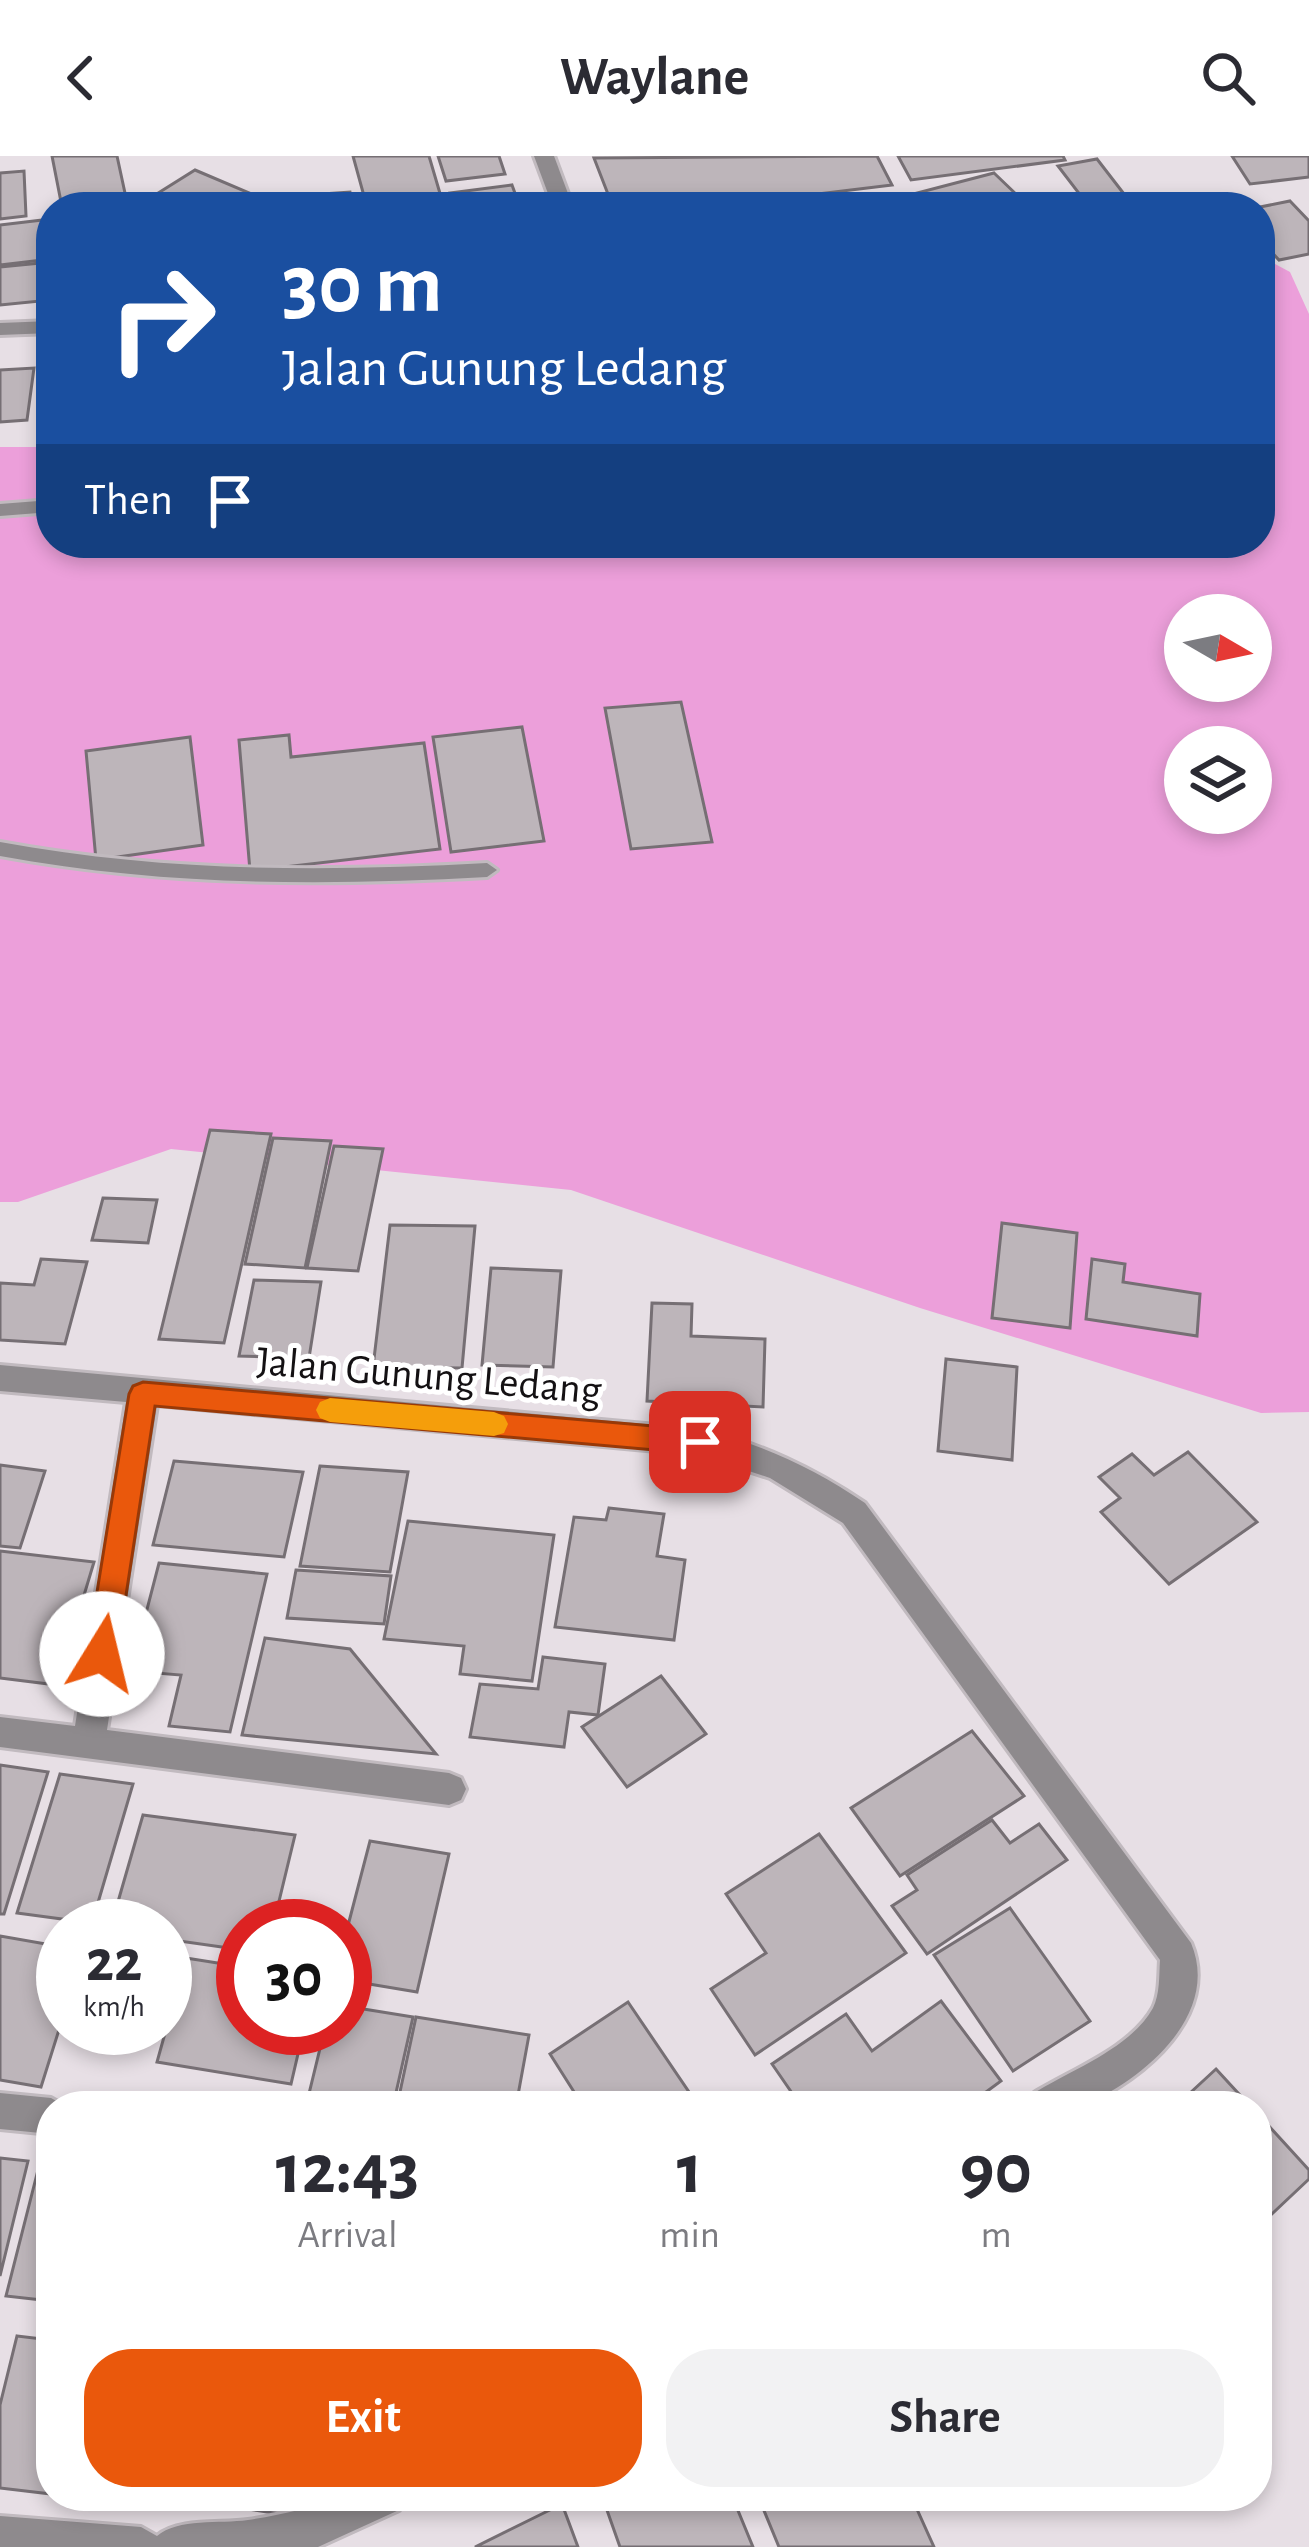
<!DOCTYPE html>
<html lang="en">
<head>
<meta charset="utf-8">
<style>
	:root { --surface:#fff; --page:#f2f2f3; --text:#2b2b33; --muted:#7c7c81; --accent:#ea580c }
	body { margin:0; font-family:"Alegreya Sans",sans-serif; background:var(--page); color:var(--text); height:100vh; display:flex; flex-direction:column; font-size:45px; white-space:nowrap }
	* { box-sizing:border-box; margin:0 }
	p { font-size:39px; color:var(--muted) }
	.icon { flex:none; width:66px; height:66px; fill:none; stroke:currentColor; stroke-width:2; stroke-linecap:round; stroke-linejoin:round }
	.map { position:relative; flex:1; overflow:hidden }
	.side { position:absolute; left:36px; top:1935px; width:1236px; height:420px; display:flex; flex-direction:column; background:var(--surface); border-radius:48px; box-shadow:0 6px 18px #0003 }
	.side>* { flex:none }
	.top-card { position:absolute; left:36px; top:36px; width:1239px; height:366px; border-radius:48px; box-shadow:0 6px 18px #0003; background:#1a4fa0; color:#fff; overflow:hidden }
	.needle { width:78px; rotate:99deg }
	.tools { position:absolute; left:1164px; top:438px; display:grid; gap:24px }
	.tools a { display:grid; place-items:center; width:108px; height:108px; border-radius:50%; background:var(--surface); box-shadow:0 6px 18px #0003; font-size:60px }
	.speed { position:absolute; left:36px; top:1743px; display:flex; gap:24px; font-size:60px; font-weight:700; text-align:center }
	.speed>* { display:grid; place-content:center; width:156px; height:156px; border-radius:50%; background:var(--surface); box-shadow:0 6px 18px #0003; line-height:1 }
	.speed small { font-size:30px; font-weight:400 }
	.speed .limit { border:18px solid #d22; background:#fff; color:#111 }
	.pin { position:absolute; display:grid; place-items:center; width:102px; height:102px; color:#fff; margin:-51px; border-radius:24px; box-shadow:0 6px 18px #0006 }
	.me { position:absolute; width:132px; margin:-66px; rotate:9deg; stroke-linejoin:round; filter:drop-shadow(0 0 9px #0008) }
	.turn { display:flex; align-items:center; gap:42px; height:252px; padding:0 48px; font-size:54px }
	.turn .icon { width:156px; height:156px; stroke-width:2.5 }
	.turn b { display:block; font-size:84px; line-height:102px }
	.then { display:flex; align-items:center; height:114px; padding:0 48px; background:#0003; gap:24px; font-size:45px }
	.eta { display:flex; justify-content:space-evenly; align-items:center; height:204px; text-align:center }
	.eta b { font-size:72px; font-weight:600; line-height:84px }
	.action { display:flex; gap:24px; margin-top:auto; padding:24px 48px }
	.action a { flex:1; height:138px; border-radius:48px; background:var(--accent); color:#fff; font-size:48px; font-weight:600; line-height:138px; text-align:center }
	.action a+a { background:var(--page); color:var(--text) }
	header { display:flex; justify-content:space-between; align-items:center; height:156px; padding:0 48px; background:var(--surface); font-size:54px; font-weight:600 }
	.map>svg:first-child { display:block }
	.green { fill:#ec9fda; fill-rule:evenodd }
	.building { fill:#bdb5ba; stroke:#766f74; stroke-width:3 }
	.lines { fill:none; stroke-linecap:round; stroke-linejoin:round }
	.service-casing { stroke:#c1babf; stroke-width:6 }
	.minor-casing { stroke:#c1babf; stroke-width:6 }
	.tertiary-casing { stroke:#c1babf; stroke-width:6 }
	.service { fill:#8e8a8d; fill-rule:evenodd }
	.minor { fill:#8e8a8d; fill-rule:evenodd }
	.tertiary { fill:#8e8a8d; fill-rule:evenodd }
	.route { fill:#ea580c; stroke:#983908; stroke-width:3 }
	.slow { fill:#f59e0b }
	.labels { text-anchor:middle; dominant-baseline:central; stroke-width:10; stroke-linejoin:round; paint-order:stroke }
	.street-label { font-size:42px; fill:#141113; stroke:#fff }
</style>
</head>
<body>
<header><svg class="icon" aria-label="back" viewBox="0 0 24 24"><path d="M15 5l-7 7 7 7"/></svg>Waylane<svg class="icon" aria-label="search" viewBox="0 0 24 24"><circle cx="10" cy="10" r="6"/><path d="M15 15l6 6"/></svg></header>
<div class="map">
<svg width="1309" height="2391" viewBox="0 0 1309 2391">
	<rect width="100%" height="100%" fill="#e7dfe5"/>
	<path class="green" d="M 1260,100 L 1290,116 L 1309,158 L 1309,1256 L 1261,1257 L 920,1152 L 571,1034 L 171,993 L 18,1046 L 0,1046 L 0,291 L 51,291 L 51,387 L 1260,387 ZM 1185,459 L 1251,459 L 1251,525 L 1185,525 ZM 1185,591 L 1251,591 L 1251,657 L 1185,657 Z"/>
	<g class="building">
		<path d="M 52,0 L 117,0 L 128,51 L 62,51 Z"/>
		<path d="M 353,0 L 429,0 L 444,51 L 367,51 Z"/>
		<path d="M 438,0 L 499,0 L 505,18 L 446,25 Z"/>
		<path d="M 877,0 L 892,29 L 710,51 L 613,51 L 594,2 Z"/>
		<path d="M 898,0 L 1063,0 L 1065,4 L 911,24 Z"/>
		<path d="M 1232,0 L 1309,0 L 1309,21 L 1250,28 Z"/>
		<path d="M 1097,3 L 1124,38 L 1084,44 L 1058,10 Z"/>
		<path d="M 195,14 L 268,45 L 258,51 L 139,49 Z"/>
		<path d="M 24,15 L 26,60 L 0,63 L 0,17 Z"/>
		<path d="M 994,17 L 1017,39 L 971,51 L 931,51 L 917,37 Z"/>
		<path d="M 512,29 L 520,51 L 455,51 L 450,37 Z"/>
		<path d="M 350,36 L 353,51 L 296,51 L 294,40 Z"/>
		<path d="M 1290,45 L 1309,65 L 1309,98 L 1279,104 L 1260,84 L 1260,51 Z"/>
		<path d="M 51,63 L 51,103 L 0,109 L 0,69 Z"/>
		<path d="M 51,106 L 51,144 L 0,149 L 0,111 Z"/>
		<path d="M 34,212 L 27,264 L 0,266 L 0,214 Z"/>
		<path d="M 681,546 L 712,686 L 631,693 L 605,552 Z"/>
		<path d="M 522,571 L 544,685 L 451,696 L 433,581 Z"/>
		<path d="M 289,579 L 291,601 L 424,587 L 440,693 L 250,715 L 239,584 Z"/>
		<path d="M 190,581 L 203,689 L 96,704 L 86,595 Z"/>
		<path d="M 210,974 L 271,978 L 224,1187 L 159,1183 Z"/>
		<path d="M 273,982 L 331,985 L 305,1112 L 245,1108 Z"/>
		<path d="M 334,990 L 383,993 L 358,1115 L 307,1112 Z"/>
		<path d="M 103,1042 L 157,1044 L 148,1087 L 92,1084 Z"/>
		<path d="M 1002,1067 L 1077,1077 L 1070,1172 L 992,1162 Z"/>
		<path d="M 390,1069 L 475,1070 L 462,1212 L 373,1211 Z"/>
		<path d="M 41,1103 L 87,1106 L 65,1188 L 0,1184 L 0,1127 L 34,1129 Z"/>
		<path d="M 1092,1103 L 1125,1108 L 1123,1126 L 1200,1138 L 1197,1180 L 1086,1163 Z"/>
		<path d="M 491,1112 L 561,1115 L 553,1211 L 482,1209 Z"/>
		<path d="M 254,1124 L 321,1126 L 309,1202 L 239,1200 Z"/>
		<path d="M 652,1147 L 692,1148 L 691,1180 L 765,1183 L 763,1251 L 647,1245 Z"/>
		<path d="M 946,1203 L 1017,1211 L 1012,1304 L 938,1295 Z"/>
		<path d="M 1188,1296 L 1257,1366 L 1169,1428 L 1101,1356 L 1120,1342 L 1099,1321 L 1132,1298 L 1154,1319 Z"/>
		<path d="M 174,1305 L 303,1316 L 284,1401 L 153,1389 Z"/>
		<path d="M 0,1309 L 45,1315 L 20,1392 L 0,1390 Z"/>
		<path d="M 320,1310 L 408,1316 L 390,1416 L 300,1410 Z"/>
		<path d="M 609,1352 L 664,1358 L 657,1400 L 685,1404 L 674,1484 L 555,1471 L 574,1361 L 606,1364 Z"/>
		<path d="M 408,1365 L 554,1379 L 532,1525 L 460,1518 L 464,1490 L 384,1483 Z"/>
		<path d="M 0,1395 L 94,1406 L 57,1529 L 0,1522 Z"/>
		<path d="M 159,1407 L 267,1418 L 230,1576 L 169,1570 L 181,1519 L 131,1515 Z"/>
		<path d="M 296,1414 L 391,1420 L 384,1468 L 287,1462 Z"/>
		<path d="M 265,1482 L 350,1493 L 436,1598 L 242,1579 Z"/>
		<path d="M 543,1501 L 605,1508 L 598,1559 L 569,1556 L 564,1591 L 470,1581 L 480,1528 L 538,1533 Z"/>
		<path d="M 661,1520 L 706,1578 L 627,1631 L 582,1571 Z"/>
		<path d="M 972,1575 L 1024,1640 L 900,1720 L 851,1652 Z"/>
		<path d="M 0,1609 L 48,1616 L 4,1758 L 0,1758 Z"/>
		<path d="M 60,1618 L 133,1628 L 92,1767 L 17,1757 Z"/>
		<path d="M 143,1659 L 295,1679 L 273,1770 L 243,1770 L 243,1794 L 165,1783 L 165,1770 L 111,1770 Z"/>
		<path d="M 992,1664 L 1010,1687 L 1039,1668 L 1067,1704 L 927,1798 L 892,1750 L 917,1734 L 907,1719 Z"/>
		<path d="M 819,1678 L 906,1797 L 755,1899 L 711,1833 L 766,1797 L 726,1738 Z"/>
		<path d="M 370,1685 L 449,1698 L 417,1836 L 345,1824 L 345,1781 Z"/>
		<path d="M 1010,1752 L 1090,1865 L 1013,1915 L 934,1799 Z"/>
		<path d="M 0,1780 L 63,1791 L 63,1861 L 41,1931 L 0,1924 Z"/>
		<path d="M 186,1802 L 243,1811 L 243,1872 L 304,1872 L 291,1928 L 157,1906 Z"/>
		<path d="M 941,1845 L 1001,1925 L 967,1950 L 801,1950 L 772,1908 L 846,1858 L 872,1895 Z"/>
		<path d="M 628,1846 L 691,1939 L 676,1950 L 583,1950 L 550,1898 Z"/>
		<path d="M 345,1850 L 413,1861 L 393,1950 L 306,1950 L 325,1872 L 345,1872 Z"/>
		<path d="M 416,1861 L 529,1879 L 516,1950 L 397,1950 Z"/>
		<path d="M 1216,1913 L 1250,1950 L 1176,1950 Z"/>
		<path d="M 1257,1957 L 1309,2014 L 1309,2023 L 1257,2072 Z"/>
		<path d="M 0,2002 L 28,2005 L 0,2120 Z"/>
		<path d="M 39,2010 L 51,2011 L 51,2145 L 6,2140 Z"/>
		<path d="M 17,2180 L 51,2184 L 51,2338 L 0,2332 L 0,2249 Z"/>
		<path d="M 67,2340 L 157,2340 L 154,2350 Z"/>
		<path d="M 164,2340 L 291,2340 L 287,2359 Z"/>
		<path d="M 602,2340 L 732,2340 L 753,2391 L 620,2391 Z"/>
		<path d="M 758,2340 L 911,2340 L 934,2391 L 779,2391 Z"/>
		<path d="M 562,2348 L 578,2391 L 475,2391 Z"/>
	</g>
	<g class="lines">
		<g class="service-casing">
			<g id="service">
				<path d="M 51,344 L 51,356 L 0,360 L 0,348 Z"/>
				<path d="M 0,686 C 162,716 323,716 487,707 L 497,714 L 487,721 C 323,730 162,730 0,700 Z"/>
			</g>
		</g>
		<g class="minor-casing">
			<g id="minor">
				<path d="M 0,1209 L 700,1273 C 762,1288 813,1312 865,1347 L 1191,1787 C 1221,1858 1144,1923 1086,1948 C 1070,1954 1046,1950 1029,1950 L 1034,1937 C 1071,1914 1131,1892 1153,1852 C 1160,1838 1159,1820 1160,1804 L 843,1367 L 770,1322 L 700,1299 L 157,1249 L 107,1574 L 449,1617 L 461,1622 L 466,1633 L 461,1644 L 449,1649 L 0,1591 L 0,1561 L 75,1570 L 126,1246 L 0,1235 Z"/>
				<path d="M 0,1937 L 51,1942 L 65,1950 L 51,1950 L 51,1978 L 0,1973 Z"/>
				<path d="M 339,2340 L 405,2340 L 399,2354 L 318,2391 L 0,2391 L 0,2360 L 141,2371 L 157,2380 C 178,2362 220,2368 248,2364 C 280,2359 310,2353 339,2340 Z"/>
			</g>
		</g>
		<g class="tertiary-casing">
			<g id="tertiary">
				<path d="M 534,0 L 554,0 L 573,51 L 553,51 Z"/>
				<path d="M 51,165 L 51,177 L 0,179 L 0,167 Z"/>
			</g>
		</g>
		<use href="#service" class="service"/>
		<use href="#minor" class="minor"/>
		<use href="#tertiary" class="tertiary"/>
	</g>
	<path class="route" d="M 143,1226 L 700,1274 L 710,1278 L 714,1286 L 710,1295 L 700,1298 L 155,1250 L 117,1498 L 113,1508 L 102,1512 L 92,1508 L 87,1498 L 129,1238 L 133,1230 Z"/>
	<path class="slow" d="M 330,1242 L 494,1256 L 504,1260 L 508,1268 L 504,1277 L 494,1280 L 330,1266 L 320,1262 L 316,1254 L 320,1246 Z"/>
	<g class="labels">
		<g class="street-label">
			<text transform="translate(429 1220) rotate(5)">Jalan Gunung Ledang</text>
		</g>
	</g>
</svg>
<div class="tools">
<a><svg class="needle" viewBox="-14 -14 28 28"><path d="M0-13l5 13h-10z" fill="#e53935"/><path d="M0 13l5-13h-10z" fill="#7c7c81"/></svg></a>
<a><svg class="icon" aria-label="layers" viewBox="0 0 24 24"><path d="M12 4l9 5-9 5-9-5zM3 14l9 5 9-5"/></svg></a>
</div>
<div class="speed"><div>22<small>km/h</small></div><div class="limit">30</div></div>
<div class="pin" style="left:700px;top:1286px;background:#d93025"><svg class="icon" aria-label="arrive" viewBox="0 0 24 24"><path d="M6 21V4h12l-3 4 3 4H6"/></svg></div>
<svg class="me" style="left:102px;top:1498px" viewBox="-20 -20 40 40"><circle r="19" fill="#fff"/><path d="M0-13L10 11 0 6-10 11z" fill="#ea580c"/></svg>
<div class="top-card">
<div class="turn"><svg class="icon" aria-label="right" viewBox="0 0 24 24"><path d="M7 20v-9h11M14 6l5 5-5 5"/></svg><div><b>30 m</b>Jalan Gunung Ledang</div></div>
<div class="then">Then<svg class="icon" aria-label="arrive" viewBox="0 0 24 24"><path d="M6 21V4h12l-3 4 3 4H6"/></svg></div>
</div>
<section class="side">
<div class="eta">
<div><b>12:43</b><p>Arrival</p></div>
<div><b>1</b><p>min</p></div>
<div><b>90</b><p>m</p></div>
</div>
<div class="action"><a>Exit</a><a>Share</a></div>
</section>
</div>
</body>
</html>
